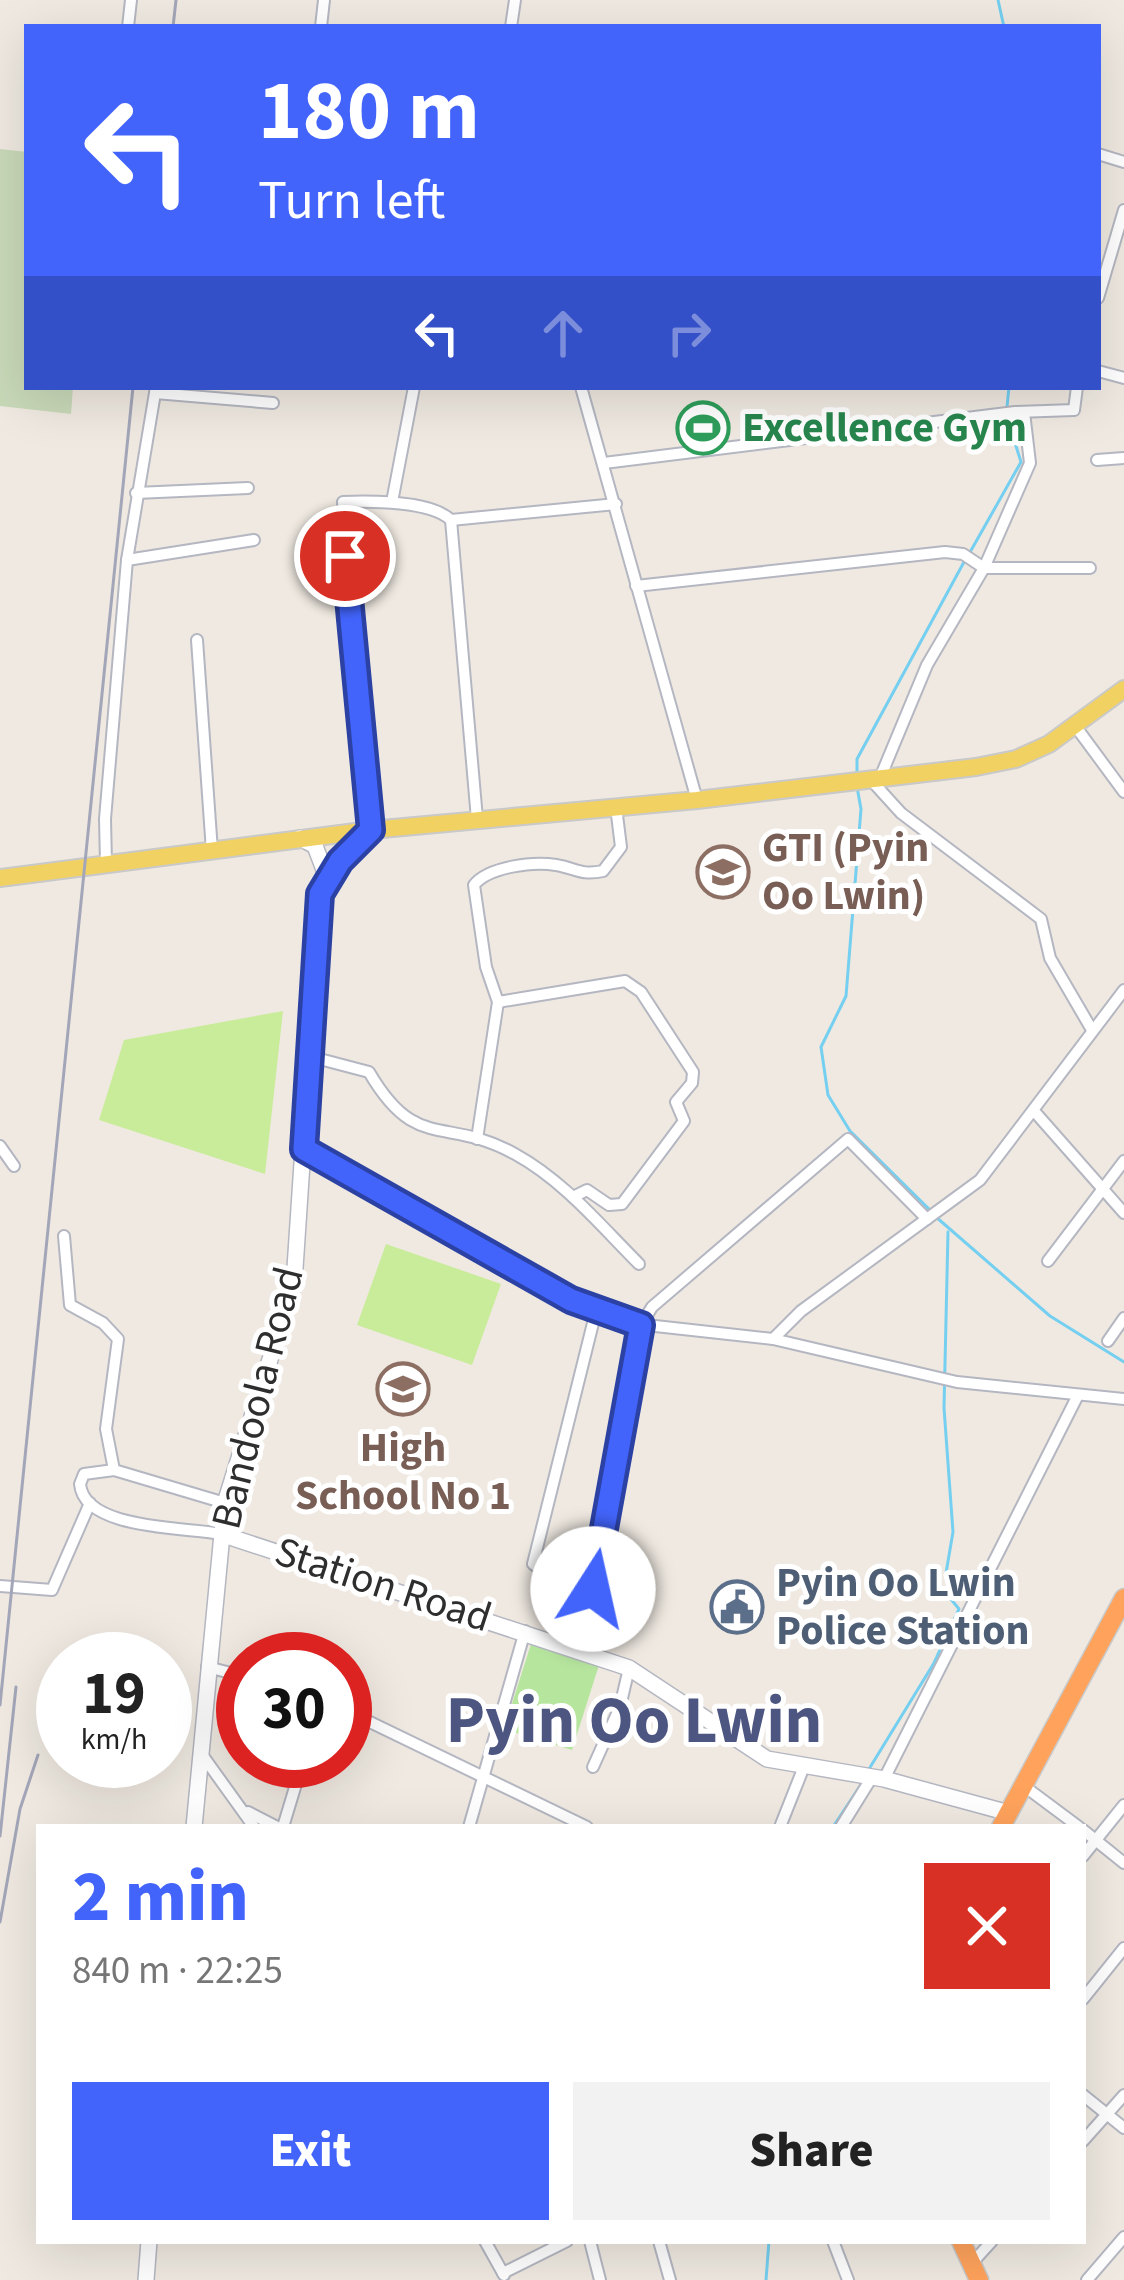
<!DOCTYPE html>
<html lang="en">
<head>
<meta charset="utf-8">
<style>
	:root { --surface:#fff; --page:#f2f2f2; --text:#222; --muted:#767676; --accent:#4264fb }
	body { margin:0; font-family:"Source Sans 3",sans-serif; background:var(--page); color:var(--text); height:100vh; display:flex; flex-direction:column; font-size:45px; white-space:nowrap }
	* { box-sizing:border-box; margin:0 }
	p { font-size:39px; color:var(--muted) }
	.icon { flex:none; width:66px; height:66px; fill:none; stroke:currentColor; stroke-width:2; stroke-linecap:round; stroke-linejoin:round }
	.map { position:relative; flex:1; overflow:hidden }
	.side { position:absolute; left:36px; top:1824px; width:1050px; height:420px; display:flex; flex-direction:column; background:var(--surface); border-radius:0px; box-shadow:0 12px 48px #0002 }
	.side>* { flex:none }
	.hud { position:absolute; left:24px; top:24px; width:1077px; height:366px; border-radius:0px; box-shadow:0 12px 48px #0002; background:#4264fb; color:#fff; overflow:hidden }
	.speed { position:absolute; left:36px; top:1632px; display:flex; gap:24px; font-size:60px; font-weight:700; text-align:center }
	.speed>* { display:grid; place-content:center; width:156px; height:156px; border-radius:50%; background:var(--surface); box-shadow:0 12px 48px #0002; line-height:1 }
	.speed small { font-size:30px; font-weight:400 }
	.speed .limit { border:18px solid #d22; background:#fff; color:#111 }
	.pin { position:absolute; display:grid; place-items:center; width:102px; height:102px; color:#fff; margin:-51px; border:6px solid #fff; border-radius:50%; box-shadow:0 3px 12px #0007 }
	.me { position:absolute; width:132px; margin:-66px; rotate:10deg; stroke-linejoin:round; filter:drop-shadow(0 0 9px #0008) }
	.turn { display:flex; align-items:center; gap:42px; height:252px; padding:0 36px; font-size:54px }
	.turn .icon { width:156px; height:156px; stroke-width:2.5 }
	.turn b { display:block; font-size:84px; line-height:102px }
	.lanes { display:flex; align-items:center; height:114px; padding:0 36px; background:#0003; justify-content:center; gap:60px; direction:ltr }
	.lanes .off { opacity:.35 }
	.round { display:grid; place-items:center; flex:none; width:126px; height:126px; border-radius:0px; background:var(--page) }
	.head { display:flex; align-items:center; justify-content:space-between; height:204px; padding:0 36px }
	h1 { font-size:72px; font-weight:800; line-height:90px; color:var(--accent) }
	.cta { display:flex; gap:24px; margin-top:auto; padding:24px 36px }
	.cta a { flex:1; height:138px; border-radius:0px; background:var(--accent); color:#fff; font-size:48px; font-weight:800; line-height:138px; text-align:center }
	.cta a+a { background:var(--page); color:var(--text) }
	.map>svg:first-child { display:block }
	.green { fill:#b6e59e }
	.cemetery { fill:#c8d9b8 }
	.pitch { fill:#c9ec9a }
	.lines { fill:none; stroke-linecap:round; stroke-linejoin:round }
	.stream { stroke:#75cff0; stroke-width:3 }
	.street-casing { stroke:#b4b7c1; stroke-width:14 }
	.secondary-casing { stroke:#b4b7c1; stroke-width:18 }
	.primary-casing { stroke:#c9c9c9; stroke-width:20 }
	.highway-casing { stroke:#c9c9c9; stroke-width:21 }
	.street { stroke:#fff; stroke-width:10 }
	.secondary { stroke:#fff; stroke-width:15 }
	.primary { stroke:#f2d163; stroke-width:16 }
	.highway { stroke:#ffa35c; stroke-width:18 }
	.rail { stroke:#a3a6b8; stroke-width:3 }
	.route-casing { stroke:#2b41a3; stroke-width:30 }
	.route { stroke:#4264fb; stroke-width:21 }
	.labels { text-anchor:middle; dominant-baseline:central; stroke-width:10; stroke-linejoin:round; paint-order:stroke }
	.leisure-label { font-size:42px; font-weight:bold; fill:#27864d; stroke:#fff; text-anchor:start }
	.education-label { font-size:42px; font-weight:bold; fill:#785e54; stroke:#fff; text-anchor:start }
	.street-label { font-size:42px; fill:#2e2e2e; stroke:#fff }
	.service-label { font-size:42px; font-weight:bold; fill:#4e5e75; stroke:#fff; text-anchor:start }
	.town-label { font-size:66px; font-weight:bold; fill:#4d5680; stroke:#fff }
</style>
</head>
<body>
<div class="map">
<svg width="1124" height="2280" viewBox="0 0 1124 2280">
	<rect width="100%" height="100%" fill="#efe9e1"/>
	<path class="green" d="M 531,1644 L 599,1665 L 572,1750 L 504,1729 Z"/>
	<path class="cemetery" d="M 0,149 L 27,152 L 27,387 L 73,387 L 71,414 L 0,406 Z"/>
	<g class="pitch">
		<path d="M 283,1011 L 265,1174 L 99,1120 L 124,1040 Z"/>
		<path d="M 386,1244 L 501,1284 L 472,1365 L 357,1325 Z"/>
	</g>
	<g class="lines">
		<g class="stream">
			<path d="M 998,0 L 1004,27"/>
			<path d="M 1007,407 L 1009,387"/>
			<path d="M 969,554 L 1021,462 L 1007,417"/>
			<path d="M 857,771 L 857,759 L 964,562"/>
			<path d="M 857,787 L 861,809 L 846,996 L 821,1047 L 828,1095 L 850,1131 L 930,1210"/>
			<path d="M 936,1217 L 1050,1316 L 1124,1362"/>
			<path d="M 869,1769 L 934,1663 L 959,1609 L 950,1598 L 946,1573 L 953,1532 L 944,1408 L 948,1232"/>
			<path d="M 833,1827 L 862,1783"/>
			<path d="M 766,2280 L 769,2241"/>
		</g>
		<g class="street-casing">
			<g id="street">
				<path d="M 128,27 L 131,0"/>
				<path d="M 321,27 L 324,0"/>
				<path d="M 511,27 L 515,0"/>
				<path d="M 1098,154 L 1124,162"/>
				<path d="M 1098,298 L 1124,210"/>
				<path d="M 1098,371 L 1124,378"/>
				<path d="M 581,387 L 697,800"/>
				<path d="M 155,393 L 273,403"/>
				<path d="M 1024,412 L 1030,463 L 984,568 L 1090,568"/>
				<path d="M 1097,460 L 1124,458"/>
				<path d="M 604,463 L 1015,412 L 1074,410 L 1077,387"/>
				<path d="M 136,493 L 248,488"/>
				<path d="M 392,502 L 414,387"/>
				<path d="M 451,520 L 477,819"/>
				<path d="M 127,560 L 254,540"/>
				<path d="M 636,586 L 945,552 L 963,554 L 984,568 L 927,665 L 880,778"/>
				<path d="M 197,640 L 212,851"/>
				<path d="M 1076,727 L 1124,792"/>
				<path d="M 871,780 L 901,813 L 1041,919 L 1050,958 L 1092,1030"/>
				<path d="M 371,830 L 343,502 C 371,501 431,501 451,520 L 616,504"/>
				<path d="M 106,863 L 105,819 L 127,560 L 156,387"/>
				<path d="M 498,1002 L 625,981 L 641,992 L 693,1072 L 692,1083 L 676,1102 L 684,1121 L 622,1204 L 609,1205 L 587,1190 L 573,1197"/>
				<path d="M 312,1057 L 369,1072 C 417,1154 445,1115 515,1154 C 564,1181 600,1225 639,1264"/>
				<path d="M 1034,1111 L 1124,1213"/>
				<path d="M 477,1139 L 498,1002 L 486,967 L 474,885 C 488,867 533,861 556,865 C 575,868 581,876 603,871 L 621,847 L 616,807"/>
				<path d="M 0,1146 L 14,1166"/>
				<path d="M 304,1149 L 571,1299 L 628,1323 L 773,1339 L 957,1382 L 1124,1399"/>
				<path d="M 64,1236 L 70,1305 L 103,1323 L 118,1339 L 106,1429 L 114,1470"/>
				<path d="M 1048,1261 L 1124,1161"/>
				<path d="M 773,1339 L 801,1311 L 980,1180 L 1124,990"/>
				<path d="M 1108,1341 L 1124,1318"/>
				<path d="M 221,1534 C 186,1527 84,1530 80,1484 L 84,1474 L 114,1470 L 225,1503"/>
				<path d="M 0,1586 L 52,1590 L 90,1503"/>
				<path d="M 593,1589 L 551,1577 L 533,1564 L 596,1311"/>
				<path d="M 580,1650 L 641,1325 L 652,1307 L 848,1139 L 927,1219"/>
				<path d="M 207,1667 L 243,1676"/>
				<path d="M 345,1710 L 587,1827"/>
				<path d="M 203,1756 L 254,1827"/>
				<path d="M 593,1767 L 620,1707 L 629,1668"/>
				<path d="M 884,1779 L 1078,1395"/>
				<path d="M 1024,1786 L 1079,1827"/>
				<path d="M 248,1812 L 277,1827"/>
				<path d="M 283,1827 L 303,1761"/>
				<path d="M 469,1827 L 525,1631"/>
				<path d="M 780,1827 L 803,1769"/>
				<path d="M 841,1827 L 872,1777"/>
				<path d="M 1083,1830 L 1124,1863"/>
				<path d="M 1083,1856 L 1124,1805"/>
				<path d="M 1083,1999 L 1124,1948"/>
				<path d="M 1083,2095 L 1124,2128"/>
				<path d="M 1083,2141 L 1124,2095"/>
				<path d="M 485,2241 L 504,2275"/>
				<path d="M 590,2241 L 600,2280"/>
				<path d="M 659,2241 L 670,2280"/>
				<path d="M 833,2241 L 848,2280"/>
				<path d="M 972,2263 L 992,2241"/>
				<path d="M 503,2273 L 567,2241"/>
				<path d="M 1087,2280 L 1124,2237"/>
			</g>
		</g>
		<g class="secondary-casing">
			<g id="secondary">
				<path d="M 328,880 L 371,830"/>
				<path d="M 221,1534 L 629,1668 L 767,1759 L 884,1779 L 1009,1813"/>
				<path d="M 194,1827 L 225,1503 L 294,1283 L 320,894 L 328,880 L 315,846 L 300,838"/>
				<path d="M 146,2280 L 149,2241"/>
			</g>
		</g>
		<g class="primary-casing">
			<path id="primary" d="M 0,878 L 371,830 L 697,800 L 976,767 L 1016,759 L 1049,744 L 1124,689"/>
		</g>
		<g class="highway-casing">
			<g id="highway">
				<path d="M 1001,1827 L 1124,1598"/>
				<path d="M 961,2241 L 979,2280"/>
			</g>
		</g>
		<use href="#street" class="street"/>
		<use href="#secondary" class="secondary"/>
		<use href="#primary" class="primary"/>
		<use href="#highway" class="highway"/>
		<g class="rail">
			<path d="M 173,27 L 176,0"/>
			<path d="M 0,1705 L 133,387"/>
			<path d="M 0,1836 L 16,1687"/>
			<path d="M 0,1922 L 20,1809 L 38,1755"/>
		</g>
	</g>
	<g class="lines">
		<g class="route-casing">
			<path id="route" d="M 345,556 L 371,830 L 340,861 L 320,894 L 304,1149 L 571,1300 L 641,1325 L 593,1589"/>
		</g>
		<use href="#route" class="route"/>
	</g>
	<defs>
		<g id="stadium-ring" transform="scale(2.7)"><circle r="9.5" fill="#fff" stroke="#2e9e5b" stroke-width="1.5"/><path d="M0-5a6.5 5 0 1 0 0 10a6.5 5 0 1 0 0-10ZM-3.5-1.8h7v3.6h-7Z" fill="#2e9e5b"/></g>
		<g id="university-ring" transform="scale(2.7)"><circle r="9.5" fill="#fff" stroke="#8d6e63" stroke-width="1.5"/><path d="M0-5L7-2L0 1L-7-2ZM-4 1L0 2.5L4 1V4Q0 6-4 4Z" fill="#8d6e63"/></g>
		<g id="school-ring" transform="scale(2.7)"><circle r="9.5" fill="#fff" stroke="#8d6e63" stroke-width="1.5"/><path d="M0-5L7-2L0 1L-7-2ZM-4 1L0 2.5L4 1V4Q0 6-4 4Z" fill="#8d6e63"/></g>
		<g id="civic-ring" transform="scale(2.7)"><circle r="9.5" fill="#fff" stroke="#5c6f8a" stroke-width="1.5"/><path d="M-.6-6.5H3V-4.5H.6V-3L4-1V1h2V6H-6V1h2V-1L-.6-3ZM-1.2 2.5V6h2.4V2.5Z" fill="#5c6f8a"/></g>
	</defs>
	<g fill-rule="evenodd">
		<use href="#stadium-ring" x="703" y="428"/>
		<use href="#university-ring" x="723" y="872"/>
		<use href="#school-ring" x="403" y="1389"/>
		<use href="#civic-ring" x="737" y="1607"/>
	</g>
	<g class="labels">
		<g class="leisure-label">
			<text x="742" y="428">Excellence Gym</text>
		</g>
		<g class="education-label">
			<text x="762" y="848">GTI (Pyin<tspan x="762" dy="48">Oo Lwin)</tspan></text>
			<text x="403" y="1448" text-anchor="middle">High<tspan x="403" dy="48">School No 1</tspan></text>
		</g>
		<g class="street-label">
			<text transform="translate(258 1398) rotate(-76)">Bandoola Road</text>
			<text transform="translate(383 1585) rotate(18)">Station Road</text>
		</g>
		<g class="service-label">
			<text x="776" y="1583">Pyin Oo Lwin<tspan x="776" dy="48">Police Station</tspan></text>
		</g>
		<g class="town-label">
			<text x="634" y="1721">Pyin Oo Lwin</text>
		</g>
	</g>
</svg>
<div class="speed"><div>19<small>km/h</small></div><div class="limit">30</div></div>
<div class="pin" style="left:345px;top:556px;background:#d93025"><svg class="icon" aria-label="arrive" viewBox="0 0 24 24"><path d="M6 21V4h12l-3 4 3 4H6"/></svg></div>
<svg class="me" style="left:593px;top:1589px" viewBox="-20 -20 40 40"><circle r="19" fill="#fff"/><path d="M0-13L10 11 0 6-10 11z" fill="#4264fb"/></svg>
<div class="hud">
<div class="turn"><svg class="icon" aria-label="left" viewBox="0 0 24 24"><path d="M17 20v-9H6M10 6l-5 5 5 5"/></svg><div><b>180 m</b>Turn left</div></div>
<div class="lanes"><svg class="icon" aria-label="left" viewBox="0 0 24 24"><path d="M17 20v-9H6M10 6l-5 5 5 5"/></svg><svg class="icon off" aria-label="ahead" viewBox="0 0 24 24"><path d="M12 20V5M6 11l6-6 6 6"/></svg><svg class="icon off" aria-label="right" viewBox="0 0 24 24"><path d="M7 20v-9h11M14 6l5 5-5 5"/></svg></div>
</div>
<section class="side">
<div class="head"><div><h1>2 min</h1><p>840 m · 22:25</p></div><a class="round" style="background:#d93025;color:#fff"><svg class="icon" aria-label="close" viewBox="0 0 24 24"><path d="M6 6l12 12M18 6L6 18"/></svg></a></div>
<div class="cta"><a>Exit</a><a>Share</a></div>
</section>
</div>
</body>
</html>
